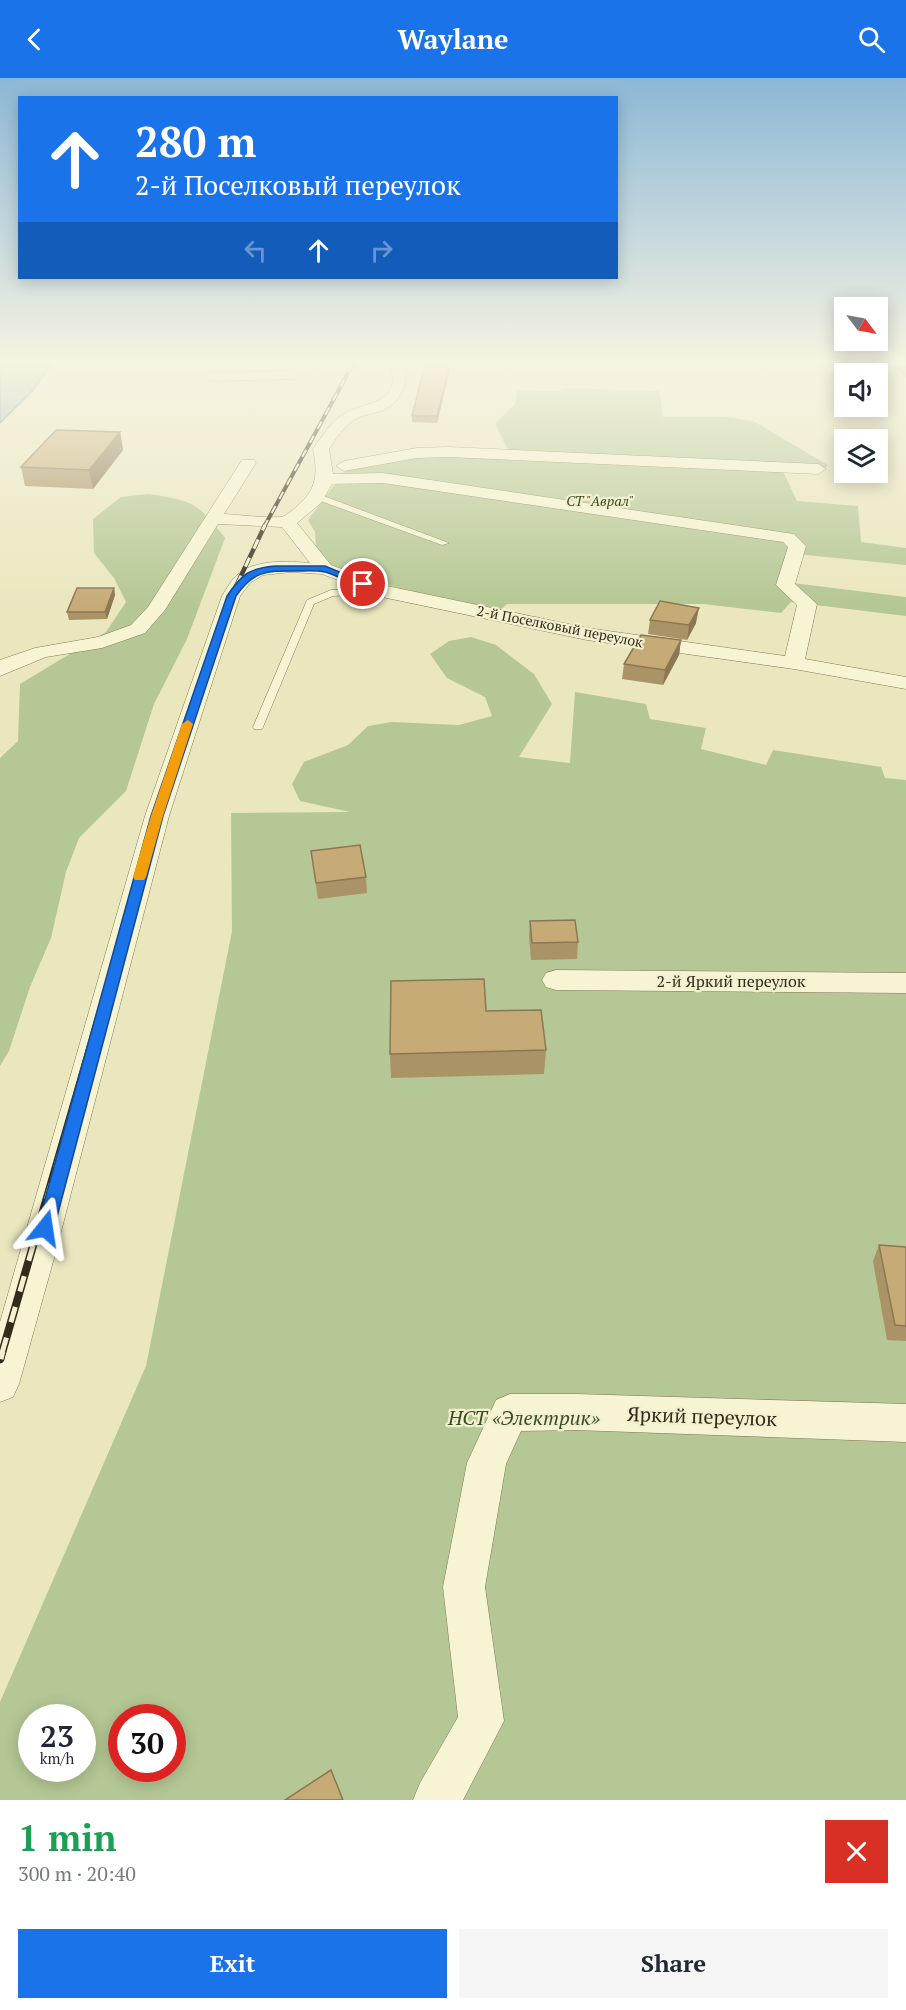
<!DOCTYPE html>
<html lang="en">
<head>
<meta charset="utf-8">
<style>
	:root { --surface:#fff; --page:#f6f6f7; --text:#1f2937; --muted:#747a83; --accent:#1a73e8 }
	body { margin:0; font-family:"PT Serif",serif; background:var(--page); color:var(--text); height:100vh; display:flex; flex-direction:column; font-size:22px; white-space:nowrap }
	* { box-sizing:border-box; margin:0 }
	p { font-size:20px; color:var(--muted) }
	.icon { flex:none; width:33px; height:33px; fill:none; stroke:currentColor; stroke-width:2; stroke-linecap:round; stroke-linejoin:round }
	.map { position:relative; height:1722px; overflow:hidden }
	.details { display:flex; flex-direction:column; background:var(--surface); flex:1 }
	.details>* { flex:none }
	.banner { position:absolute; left:18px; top:18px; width:600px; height:183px; border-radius:0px; box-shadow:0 3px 15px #0003; background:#1a73e8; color:#fff; overflow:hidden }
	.needle { width:39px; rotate:122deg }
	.fabs { position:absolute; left:834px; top:219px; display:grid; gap:12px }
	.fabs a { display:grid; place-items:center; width:54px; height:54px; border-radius:0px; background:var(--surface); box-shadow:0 3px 15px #0003; font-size:30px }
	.speed { position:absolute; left:18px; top:1626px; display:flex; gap:12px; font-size:30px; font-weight:700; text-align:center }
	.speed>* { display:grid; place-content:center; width:78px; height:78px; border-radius:50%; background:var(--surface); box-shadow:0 3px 15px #0003; line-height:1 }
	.speed small { font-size:15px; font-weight:400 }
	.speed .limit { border:9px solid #d22; background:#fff; color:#111 }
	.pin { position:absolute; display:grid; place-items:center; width:51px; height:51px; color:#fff; margin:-26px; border:3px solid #fff; border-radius:50%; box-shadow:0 2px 6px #0007 }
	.me { position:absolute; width:66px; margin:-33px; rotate:15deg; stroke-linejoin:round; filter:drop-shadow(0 0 4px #0008) }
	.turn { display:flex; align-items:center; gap:21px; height:126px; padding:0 18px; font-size:27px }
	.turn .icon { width:78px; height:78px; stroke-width:2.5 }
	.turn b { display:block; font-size:42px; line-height:51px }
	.lanes { display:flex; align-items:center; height:57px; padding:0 18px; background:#0003; justify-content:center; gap:30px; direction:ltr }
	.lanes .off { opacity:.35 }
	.round { display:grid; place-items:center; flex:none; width:63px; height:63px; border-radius:0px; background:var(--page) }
	.overview { display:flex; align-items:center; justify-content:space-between; height:102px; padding:0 18px }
	h1 { font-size:36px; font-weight:700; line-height:45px; color:#1e9e55 }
	.cta { display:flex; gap:12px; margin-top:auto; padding:12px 18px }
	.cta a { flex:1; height:69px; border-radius:0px; background:var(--accent); color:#fff; font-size:24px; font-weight:700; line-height:69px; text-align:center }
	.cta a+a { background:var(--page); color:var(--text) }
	header { display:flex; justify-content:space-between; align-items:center; height:78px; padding:0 18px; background:var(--accent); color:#fff; font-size:27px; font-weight:700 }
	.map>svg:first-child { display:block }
	.green { fill:#b5c794; fill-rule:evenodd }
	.water { fill:#a2bcbb; stroke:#6a8989; stroke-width:1.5 }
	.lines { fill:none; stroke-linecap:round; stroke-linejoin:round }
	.lane-casing { stroke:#827859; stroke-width:1 }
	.street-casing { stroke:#827859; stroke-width:1 }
	.lane { fill:#f6f4d2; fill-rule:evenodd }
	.street { fill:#f6f4d2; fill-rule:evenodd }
	.rail-far4-casing { stroke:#322c1c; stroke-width:4 }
	.rail-far3-casing { stroke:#322c1c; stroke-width:4.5 }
	.rail-far2-casing { stroke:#322c1c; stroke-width:7 }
	.rail-far1-casing { stroke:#322c1c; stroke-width:8 }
	.rail-casing { stroke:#322c1c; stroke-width:9 }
	.rail-far4 { stroke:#f2f0ce; stroke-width:2; stroke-dasharray:8; stroke-linecap:butt }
	.rail-far3 { stroke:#f2f0ce; stroke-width:3; stroke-dasharray:10; stroke-linecap:butt }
	.rail-far2 { stroke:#f2f0ce; stroke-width:4.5; stroke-dasharray:13; stroke-linecap:butt }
	.rail-far1 { stroke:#f2f0ce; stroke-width:5; stroke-dasharray:16; stroke-linecap:butt }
	.rail { stroke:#f2f0ce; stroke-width:7; stroke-dasharray:21; stroke-linecap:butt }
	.wall { fill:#aa9366 }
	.shaded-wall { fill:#8b7853 }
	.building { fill:#c6ab77; stroke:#8b7853; stroke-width:1.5 }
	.route { fill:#1a73e8; stroke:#114b97; stroke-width:1.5 }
	.slow { fill:#f59e0b }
	.labels { text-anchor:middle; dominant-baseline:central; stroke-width:4.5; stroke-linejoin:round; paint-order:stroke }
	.far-park-label { font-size:14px; font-style:italic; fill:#394d24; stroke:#f2f0ce }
	.far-street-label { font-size:14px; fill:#322c1c; stroke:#f2f0ce }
	.street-label { font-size:16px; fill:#322c1c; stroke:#f2f0ce }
	.near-street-label { font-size:20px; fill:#322c1c; stroke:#f2f0ce }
	.near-park-label { font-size:20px; font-style:italic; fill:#394d24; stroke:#f2f0ce }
</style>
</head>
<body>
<header><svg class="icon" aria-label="back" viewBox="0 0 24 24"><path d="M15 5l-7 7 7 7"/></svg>Waylane<svg class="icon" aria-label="search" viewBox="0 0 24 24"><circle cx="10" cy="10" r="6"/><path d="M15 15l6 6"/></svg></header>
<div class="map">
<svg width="906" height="1722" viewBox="0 0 906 1722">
	<rect width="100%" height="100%" fill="#eae7bf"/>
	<g class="green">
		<path d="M 565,310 L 659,313 L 663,339 L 725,339 L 753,343 L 828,387 L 825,390 L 781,389 L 797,423 L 858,428 L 861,464 L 906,470 L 906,487 L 796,476 L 793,505 L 906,519 L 906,538 L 791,524 L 781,535 L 703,526 L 507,526 L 500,532 L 416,516 L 317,483 L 315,454 L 308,442 L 353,382 L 508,372 L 495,346 L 516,325 L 517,312 L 556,313 Z"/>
		<path d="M 149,416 C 193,423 197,424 225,460 L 187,561 L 154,626 L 126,713 L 79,760 L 66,794 L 51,860 L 30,909 L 9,973 L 0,988 L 0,680 L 18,663 L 20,606 L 106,554 L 126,524 L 114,500 L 94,475 L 93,441 L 121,419 Z"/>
		<path d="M 471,559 L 496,567 L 534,596 L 552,626 L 519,679 L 570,685 L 575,614 L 646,626 L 650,641 L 706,650 L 701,671 L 766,687 L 773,672 L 881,689 L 885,700 L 906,702 L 906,1722 L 0,1722 L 0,1624 L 146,1288 L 232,853 L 231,735 L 350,734 L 300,723 L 292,706 L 304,684 L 348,667 L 368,648 L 392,644 L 459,647 L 492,638 L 485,619 L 447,600 L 430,576 L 449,563 ZM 32,1640 L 82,1640 L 82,1690 L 32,1690 ZM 122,1640 L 172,1640 L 172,1690 L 122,1690 Z"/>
	</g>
	<path class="water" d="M 0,286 L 52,286 L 32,313 L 0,345 Z"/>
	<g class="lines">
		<g class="lane-casing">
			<g id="lane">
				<path d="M 315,417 L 321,417 L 449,465 L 442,467 L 315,421 Z"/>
				<path d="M 382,510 L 387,513 L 385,515 L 333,518 L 314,526 L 263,649 L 262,651 L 254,651 L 253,649 L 307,522 L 331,512 Z"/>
			</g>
		</g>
		<g class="street-casing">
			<g id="street">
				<path d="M 305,286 L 322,286 L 295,301 L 212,303 L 205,299 L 212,295 L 292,293 Z"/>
				<path d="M 390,286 L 404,286 C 410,305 400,326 381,333 C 372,336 362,337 354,342 C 343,349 336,361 329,371 L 333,396 L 383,395 L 794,456 L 806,468 L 795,506 L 817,526 L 805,581 L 906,599 L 906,611 L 794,591 L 587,562 L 382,519 L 322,496 L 292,494 L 263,497 L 250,505 L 240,518 L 169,738 L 56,1173 L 19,1306 L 13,1319 L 0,1324 L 0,1244 L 145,738 L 222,518 C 226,512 230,504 236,498 C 253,481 288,483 310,485 L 282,449 L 218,446 L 165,532 L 145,555 L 102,570 L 46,579 L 0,598 L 0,582 L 35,570 L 98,559 L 131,547 L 148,529 L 242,382 L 254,382 L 256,385 L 224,436 C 242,437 262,440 281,439 C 286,438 292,433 296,429 C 317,412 318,396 313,371 C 322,359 331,343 344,336 C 366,322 403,328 390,286 ZM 383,405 L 783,464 L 788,469 L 776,507 L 797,527 L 785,578 L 587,550 L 387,508 L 331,487 L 297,445 L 321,425 L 332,406 Z"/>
				<path d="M 449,369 L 818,386 L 826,391 L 818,396 L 449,379 L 417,380 L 344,393 L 336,388 L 344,383 L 417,370 Z"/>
				<path d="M 556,892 L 906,895 L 906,915 L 556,912 L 546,909 L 542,902 L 546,895 Z"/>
				<path d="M 510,1316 L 576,1316 L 906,1326 L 906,1364 L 576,1352 L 521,1353 L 506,1386 L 485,1509 L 504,1643 L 463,1722 L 413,1722 L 420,1705 L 458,1639 L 443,1509 L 467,1385 L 496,1322 Z"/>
			</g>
		</g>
		<use href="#lane" class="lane"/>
		<use href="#street" class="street"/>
		<g class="rail-far4-casing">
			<path id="rail-far4" d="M 264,449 L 353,286"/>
		</g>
		<g class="rail-far3-casing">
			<path id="rail-far3" d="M 185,658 L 231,519 L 265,447"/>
		</g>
		<g class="rail-far2-casing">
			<path id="rail-far2" d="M 103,927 L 159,734 L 185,656"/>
		</g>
		<g class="rail-far1-casing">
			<path id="rail-far1" d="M 2,1275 L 103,926"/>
		</g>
		<g class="rail-casing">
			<path id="rail" d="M 0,1281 L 2,1273"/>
		</g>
		<use href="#rail-far4" class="rail-far4"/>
		<use href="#rail-far3" class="rail-far3"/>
		<use href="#rail-far2" class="rail-far2"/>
		<use href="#rail-far1" class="rail-far1"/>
		<use href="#rail" class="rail"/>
	</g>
	<g class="wall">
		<path d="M 893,286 L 906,286 L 906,300 Z"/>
		<path d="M 450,291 L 437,345 L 412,344 L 412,338 Z"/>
		<path d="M 120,354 L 123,372 L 93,411 L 25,408 L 21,389 Z"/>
		<path d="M 114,510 L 115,517 L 107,541 L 69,542 L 67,534 Z"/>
		<path d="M 650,542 L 696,545 L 687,562 L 648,556 Z"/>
		<path d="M 681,562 L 679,577 L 663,607 L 622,601 L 624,586 Z"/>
		<path d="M 311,773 L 366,799 L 367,815 L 318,821 Z"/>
		<path d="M 530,843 L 578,864 L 577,881 L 531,882 L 529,859 Z"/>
		<path d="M 486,933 L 546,972 L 544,996 L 391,1000 L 390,976 Z"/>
		<path d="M 879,1167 L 906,1169 L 906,1263 L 887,1262 L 873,1183 Z"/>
	</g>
	<g class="shaded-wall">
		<path d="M 450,286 L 450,291 L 437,345 L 437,338 Z"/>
		<path d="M 120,354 L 123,372 L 93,411 L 89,392 Z"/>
		<path d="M 114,510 L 115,517 L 107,541 L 105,534 Z"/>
		<path d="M 699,530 L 696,545 L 687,562 L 689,547 Z"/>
		<path d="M 681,562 L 679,577 L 663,607 L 665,592 Z"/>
	</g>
	<g class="building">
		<path d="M 425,286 L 450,286 L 437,338 L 412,338 Z"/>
		<path d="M 56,352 L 120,354 L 89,392 L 21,389 Z"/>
		<path d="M 77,510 L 114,510 L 105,534 L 67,534 Z"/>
		<path d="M 660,523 L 699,530 L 689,547 L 650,542 Z"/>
		<path d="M 641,557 L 681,562 L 665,592 L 624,586 Z"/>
		<path d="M 360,767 L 366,799 L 316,805 L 311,773 Z"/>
		<path d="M 575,842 L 578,864 L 532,865 L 530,843 Z"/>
		<path d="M 484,901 L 486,933 L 541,932 L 546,972 L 390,976 L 391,903 Z"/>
		<path d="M 879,1167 L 906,1169 L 906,1248 L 895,1247 Z"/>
		<path d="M 331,1692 L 343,1722 L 285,1722 Z"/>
	</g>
	<linearGradient id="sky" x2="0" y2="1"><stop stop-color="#8cb7d6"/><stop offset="0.54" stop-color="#f6f4e2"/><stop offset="1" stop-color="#f6f4e2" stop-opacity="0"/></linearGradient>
	<rect width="906" height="527" fill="url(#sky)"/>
	<path class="route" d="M 276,488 L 325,488 L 368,506 C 358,513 337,496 325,494 C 316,492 305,493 297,493 C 267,493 254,492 236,518 L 163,738 L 54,1150 L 51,1156 L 45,1158 L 39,1156 L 37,1150 L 151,738 L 227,518 C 242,496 249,490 276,488 Z"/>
	<path class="slow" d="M 188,642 L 193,646 L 163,738 L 146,799 L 144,802 L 135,802 L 133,799 L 151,738 L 182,646 Z"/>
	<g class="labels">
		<g class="far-park-label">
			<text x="600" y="422">СТ "Аврал"</text>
		</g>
		<g class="far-street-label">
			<text transform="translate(560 548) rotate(11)">2-й Поселковый переулок</text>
		</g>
		<g class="street-label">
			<text x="731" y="903">2-й Яркий переулок</text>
		</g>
		<g class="near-street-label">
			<text transform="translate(702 1338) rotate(2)">Яркий переулок</text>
		</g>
		<g class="near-park-label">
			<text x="524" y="1339">НСТ «Электрик»</text>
		</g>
	</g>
</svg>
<div class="fabs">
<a><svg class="needle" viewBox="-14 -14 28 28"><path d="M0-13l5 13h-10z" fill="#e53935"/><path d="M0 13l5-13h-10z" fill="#747a83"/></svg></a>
<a><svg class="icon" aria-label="sound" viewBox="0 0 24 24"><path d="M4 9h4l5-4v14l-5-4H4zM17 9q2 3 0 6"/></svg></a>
<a><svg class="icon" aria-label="layers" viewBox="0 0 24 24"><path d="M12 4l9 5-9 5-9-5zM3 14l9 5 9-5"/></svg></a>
</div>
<div class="speed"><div>23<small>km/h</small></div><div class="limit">30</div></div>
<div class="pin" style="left:363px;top:506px;background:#d93025"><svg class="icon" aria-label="arrive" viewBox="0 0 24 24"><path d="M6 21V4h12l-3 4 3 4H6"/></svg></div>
<svg class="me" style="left:45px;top:1150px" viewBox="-20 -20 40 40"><path d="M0-17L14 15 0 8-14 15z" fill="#1a73e8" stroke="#fff" stroke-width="4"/></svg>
<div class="banner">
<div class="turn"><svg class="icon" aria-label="ahead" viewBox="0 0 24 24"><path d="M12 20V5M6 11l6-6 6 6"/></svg><div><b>280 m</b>2-й Поселковый переулок</div></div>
<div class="lanes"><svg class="icon off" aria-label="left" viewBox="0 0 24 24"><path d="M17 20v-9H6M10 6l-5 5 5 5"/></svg><svg class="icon" aria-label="ahead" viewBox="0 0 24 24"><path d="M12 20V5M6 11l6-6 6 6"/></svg><svg class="icon off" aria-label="right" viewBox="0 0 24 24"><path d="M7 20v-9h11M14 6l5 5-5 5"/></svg></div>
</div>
</div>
<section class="details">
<div class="overview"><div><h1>1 min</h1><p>300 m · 20:40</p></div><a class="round" style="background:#d93025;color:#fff"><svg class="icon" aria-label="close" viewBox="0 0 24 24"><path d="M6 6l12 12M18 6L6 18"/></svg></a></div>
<div class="cta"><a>Exit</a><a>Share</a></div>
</section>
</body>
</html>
